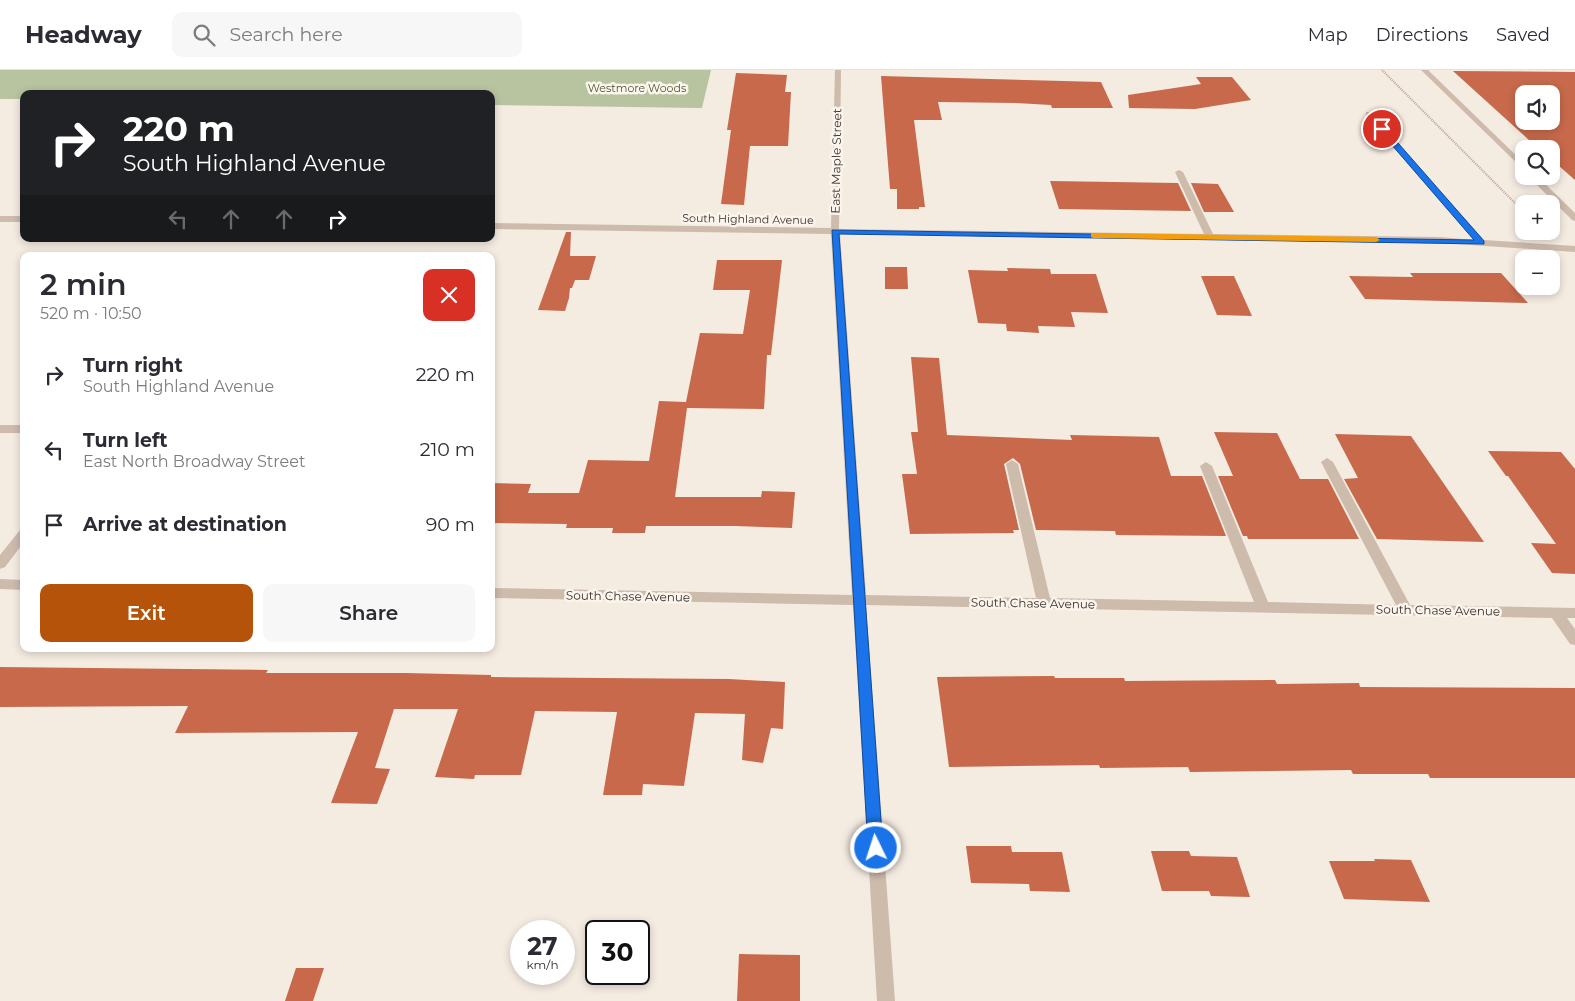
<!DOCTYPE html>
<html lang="en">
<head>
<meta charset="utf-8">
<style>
	:root { --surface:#fff; --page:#f7f7f7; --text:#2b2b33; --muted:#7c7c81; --line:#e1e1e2; --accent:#b45309 }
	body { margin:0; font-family:Montserrat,sans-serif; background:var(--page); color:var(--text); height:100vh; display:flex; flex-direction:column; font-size:19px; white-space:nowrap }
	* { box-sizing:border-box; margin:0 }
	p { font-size:16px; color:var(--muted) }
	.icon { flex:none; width:28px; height:28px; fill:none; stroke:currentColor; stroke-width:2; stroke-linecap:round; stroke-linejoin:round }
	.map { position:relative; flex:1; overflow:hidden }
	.sheet { position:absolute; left:20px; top:182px; width:475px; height:400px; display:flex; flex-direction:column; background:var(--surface); border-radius:10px; box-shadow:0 2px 8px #0003 }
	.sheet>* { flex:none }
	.top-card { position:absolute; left:20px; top:20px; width:475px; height:152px; border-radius:10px; box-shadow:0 2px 8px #0003; background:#202124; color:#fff; overflow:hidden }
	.fabs { position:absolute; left:1515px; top:15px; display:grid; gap:10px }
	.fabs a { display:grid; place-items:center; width:45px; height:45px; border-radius:10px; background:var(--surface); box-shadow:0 2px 8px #0003; font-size:25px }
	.speed { position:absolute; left:510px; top:850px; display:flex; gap:10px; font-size:25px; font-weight:700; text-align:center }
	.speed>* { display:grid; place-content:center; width:65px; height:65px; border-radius:50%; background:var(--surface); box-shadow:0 2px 8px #0003; line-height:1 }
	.speed small { font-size:12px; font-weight:400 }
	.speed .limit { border:2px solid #111; border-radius:8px; background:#fff; color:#111 }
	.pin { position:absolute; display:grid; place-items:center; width:42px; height:42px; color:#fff; margin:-21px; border:2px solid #fff; border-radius:50%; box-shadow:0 1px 5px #0007 }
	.me { position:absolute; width:55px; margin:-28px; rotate:356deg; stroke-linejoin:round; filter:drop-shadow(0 0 4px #0008) }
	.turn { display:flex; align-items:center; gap:18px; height:105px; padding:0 20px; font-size:22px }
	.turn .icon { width:65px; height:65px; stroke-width:2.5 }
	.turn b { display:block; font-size:35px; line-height:42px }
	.lanes { display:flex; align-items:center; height:48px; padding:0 20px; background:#0003; justify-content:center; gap:25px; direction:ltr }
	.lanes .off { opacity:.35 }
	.round { display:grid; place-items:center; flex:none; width:52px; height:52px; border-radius:10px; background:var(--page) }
	.headline { display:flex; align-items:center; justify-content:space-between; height:85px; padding:0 20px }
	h1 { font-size:30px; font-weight:600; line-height:38px }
	.button { display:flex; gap:10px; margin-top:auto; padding:10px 20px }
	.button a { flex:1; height:58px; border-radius:10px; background:var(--accent); color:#fff; font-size:20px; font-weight:600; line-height:58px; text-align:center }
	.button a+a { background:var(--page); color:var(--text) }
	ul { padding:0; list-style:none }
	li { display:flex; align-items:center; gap:15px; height:75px; padding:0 20px }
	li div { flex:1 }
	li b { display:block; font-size:19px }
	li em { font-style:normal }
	header { display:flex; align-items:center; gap:30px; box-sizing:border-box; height:70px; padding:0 25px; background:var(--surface); border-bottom:1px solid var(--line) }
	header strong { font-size:24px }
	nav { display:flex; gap:28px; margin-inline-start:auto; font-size:18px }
	.search { width:350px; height:45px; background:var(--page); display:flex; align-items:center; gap:12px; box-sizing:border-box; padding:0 18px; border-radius:10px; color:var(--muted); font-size:19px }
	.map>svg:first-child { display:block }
	.green { fill:#b8c4a0 }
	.building { fill:#c8694b; fill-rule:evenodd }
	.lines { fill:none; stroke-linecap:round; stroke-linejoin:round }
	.path { stroke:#b9a596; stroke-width:2; stroke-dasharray:1 1; stroke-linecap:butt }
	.minor { fill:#cdbbac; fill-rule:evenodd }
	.route { fill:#1a73e8; stroke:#114b97 }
	.slow { fill:#f59e0b }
	.labels { text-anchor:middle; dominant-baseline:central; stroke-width:5; stroke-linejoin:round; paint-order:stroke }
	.far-park-label { font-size:11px; fill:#4a5a2e; stroke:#fbf5ee }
	.far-street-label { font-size:11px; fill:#3b302b; stroke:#fbf5ee }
	.street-label { font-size:12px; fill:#3b302b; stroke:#fbf5ee }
</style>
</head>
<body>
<header>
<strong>Headway</strong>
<div class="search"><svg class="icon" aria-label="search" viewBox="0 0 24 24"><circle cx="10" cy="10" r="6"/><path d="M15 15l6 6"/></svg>Search here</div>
<nav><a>Map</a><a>Directions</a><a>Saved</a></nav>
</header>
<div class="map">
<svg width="1575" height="931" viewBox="0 0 1575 931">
	<rect width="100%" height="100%" fill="#f4ebe1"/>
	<path class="green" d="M 0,0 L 711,0 L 702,38 L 491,35 L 491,24 L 24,24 L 24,29 L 0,29 Z"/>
	<g class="building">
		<path d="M 1453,1 L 1575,2 L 1575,110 L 1551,89 L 1551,79 L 1539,79 ZM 1524,24 L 1551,24 L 1551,51 L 1524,51 Z"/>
		<path d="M 736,3 L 787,5 L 785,22 L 791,22 L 788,76 L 750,76 L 744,135 L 721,134 L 731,60 L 727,60 Z"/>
		<path d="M 881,6 L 1101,12 L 1113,38 L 1052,38 L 1051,35 L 1016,33 L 938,32 L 942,50 L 914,50 L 925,137 L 919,137 L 919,139 L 897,139 L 897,119 L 890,119 Z"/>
		<path d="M 1196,7 L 1232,7 L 1251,30 L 1195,39 L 1129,38 L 1128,25 L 1201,14 Z"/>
		<path d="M 1050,111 L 1178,113 L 1191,141 L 1059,139 Z"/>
		<path d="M 1191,113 L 1218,114 L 1234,142 L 1204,142 Z"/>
		<path d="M 566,162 L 571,162 L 570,186 L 596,186 L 589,210 L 575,210 L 572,218 L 570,218 L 569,228 L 565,241 L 538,240 Z"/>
		<path d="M 717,190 L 782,190 L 771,285 L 767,285 L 764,339 L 687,338 L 675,427 L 761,427 L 762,421 L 795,422 L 792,458 L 735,456 L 646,456 L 645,463 L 612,463 L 613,458 L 566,458 L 567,454 L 491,453 L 491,413 L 531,414 L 528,423 L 579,423 L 588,390 L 649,391 L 659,331 L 686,332 L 700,263 L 743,264 L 750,220 L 713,220 Z"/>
		<path d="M 885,197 L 907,197 L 908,219 L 885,219 Z"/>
		<path d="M 1007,198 L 1050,199 L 1051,204 L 1096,204 L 1108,243 L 1071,242 L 1075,257 L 1038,256 L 1039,263 L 1007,261 L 1006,254 L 978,253 L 968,200 L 1008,201 Z"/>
		<path d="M 1410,203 L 1501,203 L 1528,233 L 1365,229 L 1349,206 L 1413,207 Z"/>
		<path d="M 1201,206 L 1234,206 L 1252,246 L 1217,245 Z"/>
		<path d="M 911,287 L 939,288 L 947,365 L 1072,370 L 1070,365 L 1159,367 L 1171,406 L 1202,406 L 1226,466 L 1116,465 L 1115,461 L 1036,460 L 1020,394 L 1013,388 L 1004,394 L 1019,460 L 1013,460 L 1014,463 L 910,464 L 902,404 L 917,404 L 911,362 L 918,362 Z"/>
		<path d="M 1214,362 L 1277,363 L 1300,409 L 1328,409 L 1359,469 L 1248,469 L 1247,466 L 1243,466 L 1218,406 L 1233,406 Z"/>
		<path d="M 1335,364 L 1411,366 L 1484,472 L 1377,469 L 1344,409 L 1358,408 Z"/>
		<path d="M 1488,381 L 1561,382 L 1575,399 L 1575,504 L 1552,503 L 1531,473 L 1556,474 L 1508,406 L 1506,406 Z"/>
		<path d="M 0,597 L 268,600 L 266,603 L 406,603 L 491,605 L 491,607 L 729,609 L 785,612 L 783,659 L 771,658 L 763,693 L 742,690 L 745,644 L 695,643 L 684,716 L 643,714 L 642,725 L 603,725 L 617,642 L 535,641 L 521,705 L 475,705 L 474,709 L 435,707 L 458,639 L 394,639 L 375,698 L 390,699 L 377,734 L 331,733 L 358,662 L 175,663 L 188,636 L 0,637 Z"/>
		<path d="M 1054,606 L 1055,608 L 1124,608 L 1125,611 L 1275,610 L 1277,614 L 1359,613 L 1360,617 L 1575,618 L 1575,708 L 1430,708 L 1428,704 L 1353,704 L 1351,700 L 1190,702 L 1188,697 L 1100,698 L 1099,695 L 949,697 L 937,607 Z"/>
		<path d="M 966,776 L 1011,776 L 1012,782 L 1062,782 L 1070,822 L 1030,821 L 1029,814 L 971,813 Z"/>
		<path d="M 1151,781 L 1189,781 L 1191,786 L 1237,787 L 1250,827 L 1211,826 L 1209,821 L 1162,821 Z"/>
		<path d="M 1374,789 L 1411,790 L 1430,832 L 1344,829 L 1329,791 L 1375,791 Z"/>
		<path d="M 739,884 L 800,885 L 800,931 L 737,931 Z"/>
		<path d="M 296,898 L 324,898 L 313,931 L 285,931 Z"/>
	</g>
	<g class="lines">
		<path class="path" d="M 1382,0 L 1524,142"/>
		<g class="minor">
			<path d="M 835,0 L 841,0 L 839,159 L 1204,164 L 1175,102 L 1179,100 L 1183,102 L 1213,164 L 1440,167 L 1474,170 L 1366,46 L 1366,42 L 1369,42 L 1484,170 L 1575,176 L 1575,182 L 1440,173 L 840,164 L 866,525 L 1036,528 L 1006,394 L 1012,390 L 1018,394 L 1050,528 L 1254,532 L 1200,396 L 1206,392 L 1212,396 L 1268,532 L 1396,535 L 1321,392 L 1327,388 L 1333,392 L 1410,535 L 1575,538 L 1575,548 L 1567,548 L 1575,559 L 1575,575 L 1570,574 L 1552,548 L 866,535 L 895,931 L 877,931 L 853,535 L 491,528 L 491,518 L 852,525 L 831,164 L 491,159 L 491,153 L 831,158 Z"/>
			<path d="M 1421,0 L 1428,0 L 1524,93 L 1524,100 Z"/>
			<path d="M 1528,106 L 1537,106 L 1575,143 L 1575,151 L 1572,150 Z"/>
			<rect x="0" y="146" width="24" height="6"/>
			<rect x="0" y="355" width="24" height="8"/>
			<path d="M 24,459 L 24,472 L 5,497 L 0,499 L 0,485 L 20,460 Z"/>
			<path d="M 0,509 L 24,510 L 24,520 L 0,519 Z"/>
		</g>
	</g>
	<path class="route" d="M 1379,57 L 1384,57 L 1484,171 L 1484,174 L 839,164 L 883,778 L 881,783 L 876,785 L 871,783 L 868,778 L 832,160 L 1474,170 L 1379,60 Z"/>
	<path class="slow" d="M 1091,163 L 1376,167 L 1380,170 L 1376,172 L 1093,168 L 1091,167 Z"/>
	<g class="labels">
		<g class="far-park-label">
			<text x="637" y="18">Westmore Woods</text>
		</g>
		<g class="far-street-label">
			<text transform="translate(748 149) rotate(1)">South Highland Avenue</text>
		</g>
		<g class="street-label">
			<text transform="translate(836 91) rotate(-89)">East Maple Street</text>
			<text transform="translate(628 526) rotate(1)">South Chase Avenue</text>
			<text transform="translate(1033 533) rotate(1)">South Chase Avenue</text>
			<text transform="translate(1438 540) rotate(1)">South Chase Avenue</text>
		</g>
	</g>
</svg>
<div class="fabs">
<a><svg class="icon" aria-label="sound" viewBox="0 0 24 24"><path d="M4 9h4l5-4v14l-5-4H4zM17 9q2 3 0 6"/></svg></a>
<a><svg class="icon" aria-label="search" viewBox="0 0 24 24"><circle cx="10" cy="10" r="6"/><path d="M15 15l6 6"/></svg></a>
<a>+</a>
<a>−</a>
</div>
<div class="speed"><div>27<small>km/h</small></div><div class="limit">30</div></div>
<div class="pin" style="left:1382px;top:59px;background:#d93025"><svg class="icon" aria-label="arrive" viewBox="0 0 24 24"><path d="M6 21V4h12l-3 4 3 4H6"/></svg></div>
<svg class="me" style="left:876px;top:778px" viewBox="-20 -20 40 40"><circle r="17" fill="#1a73e8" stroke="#fff" stroke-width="3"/><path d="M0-11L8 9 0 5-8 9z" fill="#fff"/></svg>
<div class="top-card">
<div class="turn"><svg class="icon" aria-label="right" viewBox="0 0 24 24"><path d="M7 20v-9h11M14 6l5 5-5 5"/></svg><div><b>220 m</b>South Highland Avenue</div></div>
<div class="lanes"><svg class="icon off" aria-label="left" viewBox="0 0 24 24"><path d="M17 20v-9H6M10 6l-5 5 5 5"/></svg><svg class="icon off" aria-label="ahead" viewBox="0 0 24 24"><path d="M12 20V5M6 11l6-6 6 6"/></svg><svg class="icon off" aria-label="ahead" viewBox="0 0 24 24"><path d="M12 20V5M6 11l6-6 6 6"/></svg><svg class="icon" aria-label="right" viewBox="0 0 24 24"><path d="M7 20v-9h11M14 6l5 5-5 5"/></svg></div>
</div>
<section class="sheet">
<div class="headline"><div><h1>2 min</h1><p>520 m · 10:50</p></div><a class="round" style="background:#d93025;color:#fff"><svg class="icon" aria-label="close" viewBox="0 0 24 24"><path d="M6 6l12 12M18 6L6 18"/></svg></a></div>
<ul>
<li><svg class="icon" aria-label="right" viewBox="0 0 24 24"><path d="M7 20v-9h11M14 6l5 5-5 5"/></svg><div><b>Turn right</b><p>South Highland Avenue</p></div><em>220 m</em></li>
<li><svg class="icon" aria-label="left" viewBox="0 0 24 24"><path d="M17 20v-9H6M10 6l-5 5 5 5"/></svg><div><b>Turn left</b><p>East North Broadway Street</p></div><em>210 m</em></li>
<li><svg class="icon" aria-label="arrive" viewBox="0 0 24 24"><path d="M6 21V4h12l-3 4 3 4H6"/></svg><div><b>Arrive at destination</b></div><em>90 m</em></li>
</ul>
<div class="button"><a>Exit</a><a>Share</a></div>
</section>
</div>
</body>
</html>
